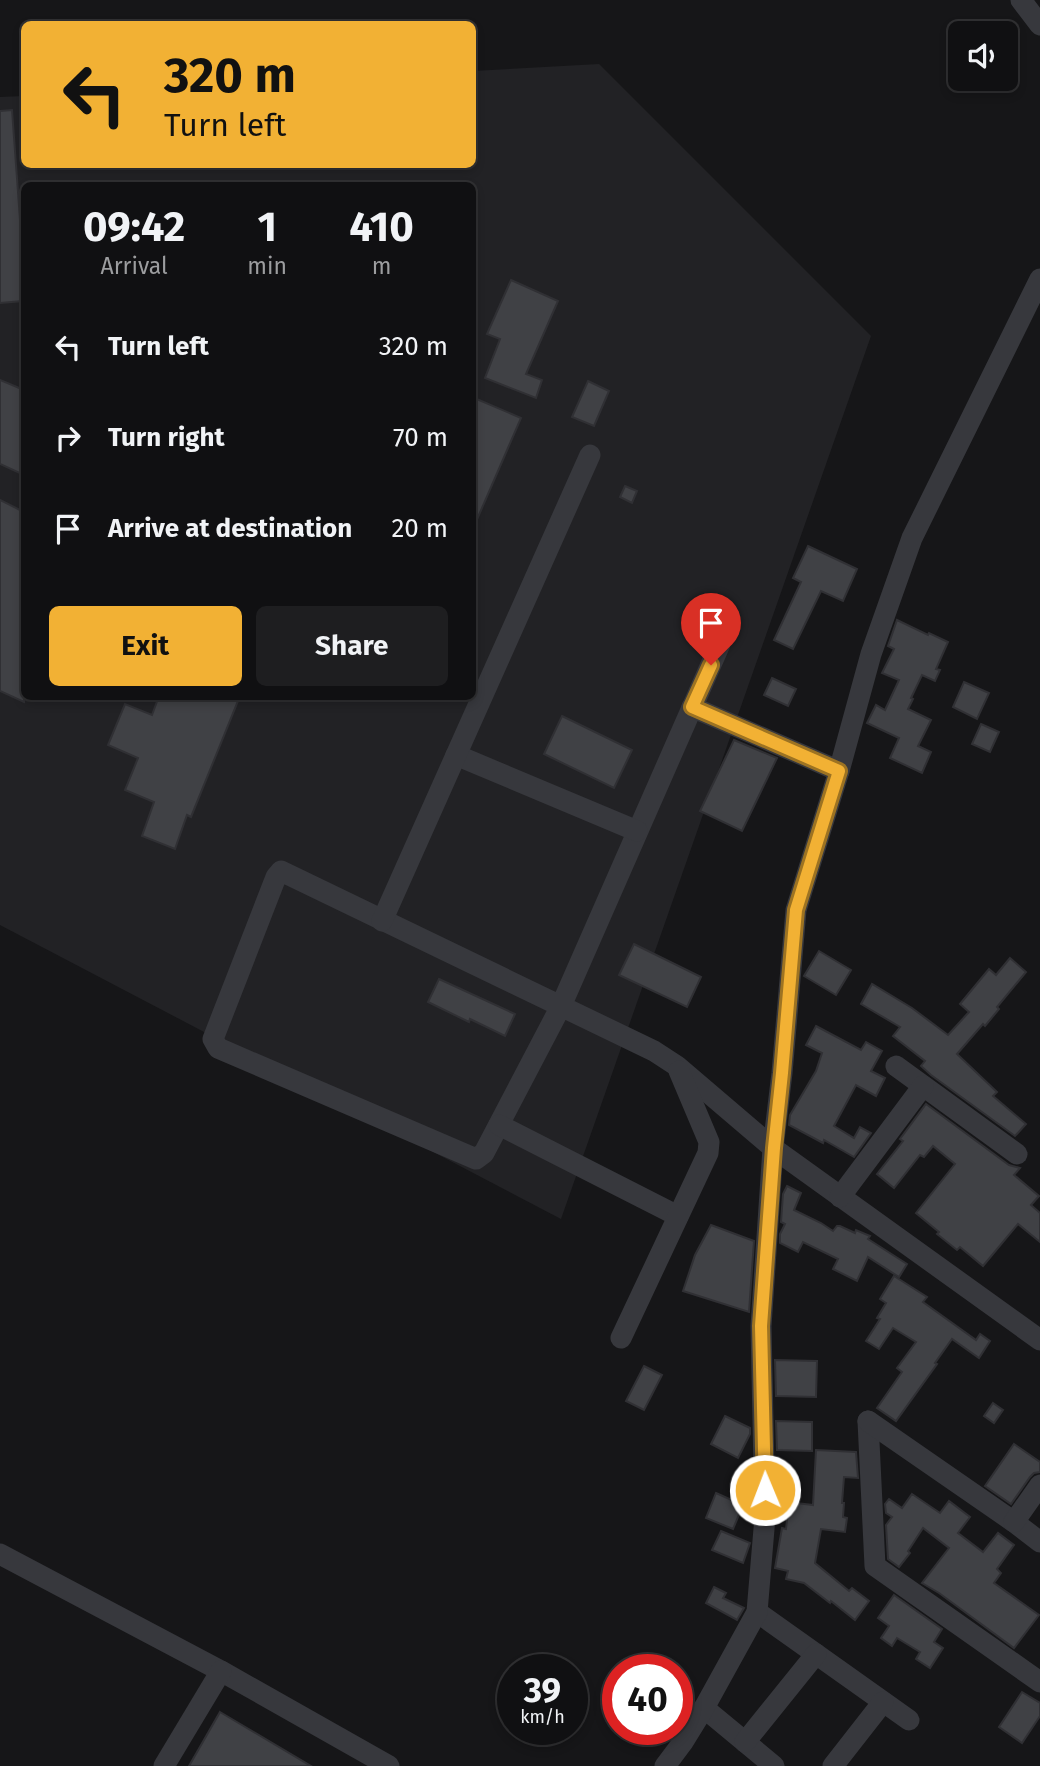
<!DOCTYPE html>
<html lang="en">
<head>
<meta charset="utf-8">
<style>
	:root { --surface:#101012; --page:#1e1e20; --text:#f1f3f6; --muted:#9c9d9f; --line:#303032; --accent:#f2b134 }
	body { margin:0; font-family:"Fira Sans",sans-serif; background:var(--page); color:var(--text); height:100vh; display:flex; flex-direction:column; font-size:26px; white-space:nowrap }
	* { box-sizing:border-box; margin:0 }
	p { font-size:23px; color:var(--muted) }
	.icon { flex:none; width:38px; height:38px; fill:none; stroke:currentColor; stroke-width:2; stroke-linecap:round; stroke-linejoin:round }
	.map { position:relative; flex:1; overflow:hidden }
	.sheet { position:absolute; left:21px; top:182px; width:455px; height:518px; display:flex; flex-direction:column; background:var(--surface); border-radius:10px; box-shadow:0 4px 10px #0003,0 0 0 2px var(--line) }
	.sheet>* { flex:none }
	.guide { position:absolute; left:21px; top:21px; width:455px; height:147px; border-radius:10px; box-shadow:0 4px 10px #0003,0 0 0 2px var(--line); background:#f2b134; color:#111; overflow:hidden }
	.tools { position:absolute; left:948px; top:21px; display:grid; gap:14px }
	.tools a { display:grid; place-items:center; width:70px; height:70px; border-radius:10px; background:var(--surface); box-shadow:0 4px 10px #0003,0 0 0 2px var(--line); font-size:35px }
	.speed { position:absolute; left:497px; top:1654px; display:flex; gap:14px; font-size:35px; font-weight:700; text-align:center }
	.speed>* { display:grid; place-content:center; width:91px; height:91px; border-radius:50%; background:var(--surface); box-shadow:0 4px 10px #0003,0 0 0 2px var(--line); line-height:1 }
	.speed small { font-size:18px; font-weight:400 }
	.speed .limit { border:10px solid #d22; background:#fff; color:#111 }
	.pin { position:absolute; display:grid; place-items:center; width:60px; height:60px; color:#fff; margin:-72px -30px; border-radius:50% 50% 50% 0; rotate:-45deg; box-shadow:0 0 7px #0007 }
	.pin .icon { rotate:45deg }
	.me { position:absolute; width:77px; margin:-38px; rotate:359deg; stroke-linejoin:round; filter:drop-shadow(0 0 5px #0008) }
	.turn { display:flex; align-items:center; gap:24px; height:147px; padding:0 28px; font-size:32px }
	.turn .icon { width:91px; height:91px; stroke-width:2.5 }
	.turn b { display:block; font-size:49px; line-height:60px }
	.eta { display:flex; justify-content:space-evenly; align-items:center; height:119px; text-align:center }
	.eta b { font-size:42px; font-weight:700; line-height:49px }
	.action { display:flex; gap:14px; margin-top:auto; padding:14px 28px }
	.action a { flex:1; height:80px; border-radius:10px; background:var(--accent); color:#111; font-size:28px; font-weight:700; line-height:80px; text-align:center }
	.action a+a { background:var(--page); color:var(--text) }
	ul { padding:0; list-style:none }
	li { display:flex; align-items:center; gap:21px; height:91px; padding:0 28px }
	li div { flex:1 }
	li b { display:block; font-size:26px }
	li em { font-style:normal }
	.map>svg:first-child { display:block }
	.built { fill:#222225; fill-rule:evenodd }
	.building { fill:#404145; stroke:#303034; stroke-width:2 }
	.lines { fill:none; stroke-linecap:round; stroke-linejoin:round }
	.minor { stroke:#37383d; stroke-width:21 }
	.route-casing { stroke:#9d7322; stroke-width:18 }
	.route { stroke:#f2b134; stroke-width:12 }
</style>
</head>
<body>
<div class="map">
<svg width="1040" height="1766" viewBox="0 0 1040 1766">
	<rect width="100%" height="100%" fill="#161618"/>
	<path class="built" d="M 599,64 L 871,336 L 561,1219 L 0,925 L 0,97 L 24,96 L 24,164 L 472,164 L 473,71 ZM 24,186 L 472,186 L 472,696 L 24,696 Z"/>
	<g class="building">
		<path d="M 12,110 L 24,274 L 22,274 L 23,301 L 0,303 L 0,111 Z"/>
		<path d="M 511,280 L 558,301 L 526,374 L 542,380 L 536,398 L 485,378 L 500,339 L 487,334 Z"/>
		<path d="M 0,380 L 24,390 L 24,475 L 0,464 Z"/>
		<path d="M 588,381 L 609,391 L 594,426 L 572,417 Z"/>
		<path d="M 472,397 L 521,418 L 472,531 Z"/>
		<path d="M 625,486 L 637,491 L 632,503 L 620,497 Z"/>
		<path d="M 0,500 L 24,512 L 24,702 L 0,691 Z"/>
		<path d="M 808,546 L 857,569 L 843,601 L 821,591 L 793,649 L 774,640 L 801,582 L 793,578 Z"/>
		<path d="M 897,620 L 928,635 L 929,633 L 948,642 L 936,669 L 940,670 L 935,681 L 922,675 L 911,698 L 913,699 L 908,709 L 931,720 L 918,746 L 931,752 L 922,773 L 890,758 L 899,738 L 867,723 L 876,705 L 885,710 L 899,680 L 882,673 L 894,649 L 888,646 Z"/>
		<path d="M 772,678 L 796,689 L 788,706 L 764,695 Z"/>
		<path d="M 964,682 L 989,693 L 977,719 L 953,707 Z"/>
		<path d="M 159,696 L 240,696 L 191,817 L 187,815 L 175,849 L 142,836 L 154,802 L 125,790 L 138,758 L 108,745 L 125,704 L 152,715 Z"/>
		<path d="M 562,716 L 632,750 L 614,788 L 544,754 Z"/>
		<path d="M 981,724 L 999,732 L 990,752 L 972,744 Z"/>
		<path d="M 734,740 L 777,758 L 742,831 L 700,811 Z"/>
		<path d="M 634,944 L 701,977 L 687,1007 L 619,975 Z"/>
		<path d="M 819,951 L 851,970 L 836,995 L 804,976 Z"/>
		<path d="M 1010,958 L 1026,972 L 997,1007 L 999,1009 L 985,1026 L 983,1024 L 957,1054 L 997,1092 L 993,1096 L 1026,1124 L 1015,1136 L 931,1075 L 921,1066 L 925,1061 L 893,1036 L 900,1027 L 861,1004 L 872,984 L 912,1008 L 948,1035 L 969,1012 L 960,1004 L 989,969 L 996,975 Z"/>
		<path d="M 439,979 L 515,1014 L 505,1036 L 470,1019 L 469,1022 L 428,1002 Z"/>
		<path d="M 816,1026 L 861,1050 L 866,1042 L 882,1051 L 871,1071 L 885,1078 L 876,1096 L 856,1085 L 834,1126 L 854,1138 L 860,1127 L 871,1133 L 854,1157 L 824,1140 L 823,1143 L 789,1125 L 790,1115 L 816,1071 L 822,1053 L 806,1045 Z"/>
		<path d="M 926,1104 L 1009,1165 L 1020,1168 L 1014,1175 L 1039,1196 L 1031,1205 L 1040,1213 L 1040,1242 L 1018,1224 L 983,1266 L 960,1247 L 957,1250 L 937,1234 L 939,1232 L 916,1213 L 955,1164 L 933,1146 L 924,1157 L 920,1155 L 894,1188 L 877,1174 L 903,1141 L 900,1139 Z"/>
		<path d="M 787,1186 L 801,1193 L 794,1210 L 821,1223 L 833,1231 L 837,1226 L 840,1226 L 855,1233 L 856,1230 L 870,1236 L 868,1239 L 907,1264 L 899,1277 L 868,1257 L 857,1281 L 833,1269 L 838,1259 L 803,1242 L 798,1252 L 780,1243 L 780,1234 L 785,1224 L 781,1222 L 783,1194 Z"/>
		<path d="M 711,1225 L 754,1241 L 749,1312 L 683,1291 L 695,1255 Z"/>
		<path d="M 894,1276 L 927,1297 L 923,1302 L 976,1340 L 980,1334 L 990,1341 L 979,1358 L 952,1339 L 935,1363 L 937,1364 L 896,1421 L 877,1408 L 902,1372 L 897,1368 L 916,1342 L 893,1328 L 879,1349 L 866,1341 L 880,1319 L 877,1318 L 886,1303 L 880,1299 Z"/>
		<path d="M 775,1360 L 817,1361 L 816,1397 L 776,1396 Z"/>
		<path d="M 644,1366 L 662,1375 L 644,1410 L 626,1401 Z"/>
		<path d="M 993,1403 L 1003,1410 L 994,1423 L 984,1416 Z"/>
		<path d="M 725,1416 L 750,1428 L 750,1434 L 738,1458 L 711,1444 Z"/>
		<path d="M 776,1421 L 812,1422 L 812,1451 L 777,1450 Z"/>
		<path d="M 1014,1444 L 1040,1462 L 1040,1472 L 1034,1473 L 1030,1477 L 1011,1504 L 985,1486 Z"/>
		<path d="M 816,1450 L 856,1452 L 858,1478 L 844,1477 L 842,1503 L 844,1503 L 843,1517 L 847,1518 L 845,1532 L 821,1529 L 815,1563 L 849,1591 L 852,1588 L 869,1601 L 855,1620 L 831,1601 L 830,1603 L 804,1583 L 786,1579 L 788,1571 L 775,1568 L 782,1528 L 786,1529 L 789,1502 L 813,1505 Z"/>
		<path d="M 716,1493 L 743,1505 L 733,1529 L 706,1518 Z"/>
		<path d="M 912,1494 L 940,1513 L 949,1501 L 970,1517 L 958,1533 L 983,1552 L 998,1533 L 1014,1545 L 997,1569 L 1001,1573 L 994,1583 L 1039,1615 L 1014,1648 L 939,1593 L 922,1583 L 949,1548 L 923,1528 L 908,1551 L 910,1553 L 899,1567 L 888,1559 L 886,1525 L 892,1517 L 886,1513 L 885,1504 L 889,1499 L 902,1508 Z"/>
		<path d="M 721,1531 L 750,1543 L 743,1563 L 712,1550 Z"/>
		<path d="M 714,1587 L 726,1593 L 723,1598 L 744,1608 L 737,1620 L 706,1603 Z"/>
		<path d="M 894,1595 L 942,1629 L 934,1642 L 943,1648 L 930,1668 L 916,1659 L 920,1652 L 897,1638 L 892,1646 L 881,1638 L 889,1626 L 878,1618 Z"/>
		<path d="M 1022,1692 L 1040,1703 L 1040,1716 L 1022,1743 L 999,1727 Z"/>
		<path d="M 220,1712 L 311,1766 L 189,1766 Z"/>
	</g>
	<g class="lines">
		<g class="minor">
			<path d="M 1021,0 L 1040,25"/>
			<path d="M 720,644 L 561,1006 L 484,1153 L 476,1159 L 218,1048 L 213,1039 L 276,877 L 281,871 L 654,1051 L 677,1066 L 773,1148 L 1040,1340"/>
			<path d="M 692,707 L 839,771"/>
			<path d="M 456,755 L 637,831"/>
			<path d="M 382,921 L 590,455"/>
			<path d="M 896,1066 L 1017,1154"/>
			<path d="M 499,1125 L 678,1216"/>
			<path d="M 840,1197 L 923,1086"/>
			<path d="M 621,1338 L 708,1153 L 709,1142 L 679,1071"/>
			<path d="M 868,1421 L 875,1566 L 1040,1682"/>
			<path d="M 868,1421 L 1014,1522 L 1040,1542"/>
			<path d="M 1014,1522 L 1040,1485"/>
			<path d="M 0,1554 L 221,1671 L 389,1766"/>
			<path d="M 757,1612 L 909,1720"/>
			<path d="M 704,1708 L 774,1766"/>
			<path d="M 745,1742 L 816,1654"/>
			<path d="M 164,1766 L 221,1671"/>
			<path d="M 665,1766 L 683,1742 L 704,1708 L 757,1612 L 765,1517 L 761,1326 L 773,1148 L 782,1073 L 796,910 L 839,771 L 871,654 L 912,538 L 1040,279"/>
			<path d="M 833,1766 L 883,1702"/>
		</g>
	</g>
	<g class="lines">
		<g class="route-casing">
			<path id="route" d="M 711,665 L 692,707 L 839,771 L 796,910 L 782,1073 L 774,1148 L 761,1326 L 765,1490"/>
		</g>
		<use href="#route" class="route"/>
	</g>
</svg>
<div class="tools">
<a><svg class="icon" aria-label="sound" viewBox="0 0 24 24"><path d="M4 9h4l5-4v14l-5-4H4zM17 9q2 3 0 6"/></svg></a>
</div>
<div class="speed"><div>39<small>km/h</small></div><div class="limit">40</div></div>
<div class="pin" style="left:711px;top:665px;background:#d93025"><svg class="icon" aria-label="arrive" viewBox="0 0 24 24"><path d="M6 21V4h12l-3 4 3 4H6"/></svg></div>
<svg class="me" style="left:765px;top:1490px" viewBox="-20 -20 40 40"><circle r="17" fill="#f2b134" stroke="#fff" stroke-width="3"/><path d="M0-11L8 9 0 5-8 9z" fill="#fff"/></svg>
<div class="guide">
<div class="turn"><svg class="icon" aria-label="left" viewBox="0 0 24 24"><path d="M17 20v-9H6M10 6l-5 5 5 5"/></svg><div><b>320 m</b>Turn left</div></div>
</div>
<section class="sheet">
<div class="eta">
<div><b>09:42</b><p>Arrival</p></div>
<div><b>1</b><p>min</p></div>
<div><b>410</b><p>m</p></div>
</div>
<ul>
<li><svg class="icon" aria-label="left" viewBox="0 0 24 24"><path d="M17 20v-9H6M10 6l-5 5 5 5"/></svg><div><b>Turn left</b></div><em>320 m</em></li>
<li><svg class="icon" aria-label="right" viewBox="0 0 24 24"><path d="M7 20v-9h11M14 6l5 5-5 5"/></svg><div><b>Turn right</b></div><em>70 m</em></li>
<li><svg class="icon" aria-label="arrive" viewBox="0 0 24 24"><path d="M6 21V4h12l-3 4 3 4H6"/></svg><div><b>Arrive at destination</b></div><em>20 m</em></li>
</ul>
<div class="action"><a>Exit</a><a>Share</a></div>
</section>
</div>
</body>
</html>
